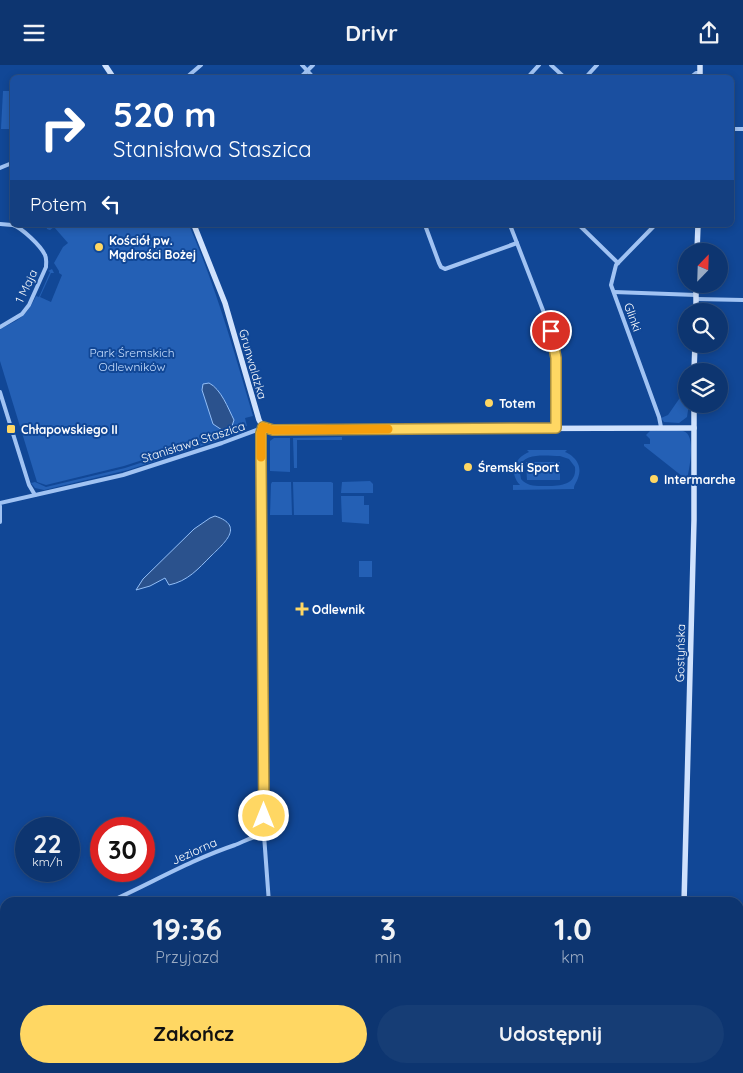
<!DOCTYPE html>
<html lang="pl">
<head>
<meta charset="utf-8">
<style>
	:root { --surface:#0d3570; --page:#163d75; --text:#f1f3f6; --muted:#9aabc3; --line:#2d5083; --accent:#ffd763 }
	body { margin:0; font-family:Quicksand,sans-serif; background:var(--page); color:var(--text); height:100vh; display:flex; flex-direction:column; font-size:19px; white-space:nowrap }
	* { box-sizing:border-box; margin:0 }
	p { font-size:16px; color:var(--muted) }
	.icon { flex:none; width:28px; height:28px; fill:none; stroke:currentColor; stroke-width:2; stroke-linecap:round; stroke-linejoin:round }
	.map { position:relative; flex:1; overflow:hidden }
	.sheet { position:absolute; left:0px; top:832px; width:744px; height:176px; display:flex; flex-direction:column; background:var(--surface); border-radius:15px 15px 0 0; box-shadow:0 2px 8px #0003,0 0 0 1px var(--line) }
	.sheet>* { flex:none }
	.hud { position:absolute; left:10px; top:10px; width:724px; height:152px; border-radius:8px; box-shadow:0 2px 8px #0003,0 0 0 1px var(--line); background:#1a4fa0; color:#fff; overflow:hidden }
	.needle { width:32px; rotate:23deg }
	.tools { position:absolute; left:678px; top:178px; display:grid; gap:10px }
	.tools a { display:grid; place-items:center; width:50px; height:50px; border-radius:50%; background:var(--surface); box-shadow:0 2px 8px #0003,0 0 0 1px var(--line); font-size:25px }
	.speed { position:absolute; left:15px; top:752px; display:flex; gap:10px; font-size:25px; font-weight:700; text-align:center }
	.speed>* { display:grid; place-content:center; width:65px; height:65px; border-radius:50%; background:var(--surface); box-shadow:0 2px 8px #0003,0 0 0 1px var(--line); line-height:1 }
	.speed small { font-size:12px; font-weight:400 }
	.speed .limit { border:8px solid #d22; background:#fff; color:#111 }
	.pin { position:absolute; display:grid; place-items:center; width:42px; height:42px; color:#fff; margin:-21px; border:2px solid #fff; border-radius:50%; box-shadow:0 1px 5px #0007 }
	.me { position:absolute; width:55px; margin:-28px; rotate:0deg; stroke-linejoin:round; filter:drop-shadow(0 0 4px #0008) }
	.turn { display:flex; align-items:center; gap:18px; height:105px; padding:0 20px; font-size:22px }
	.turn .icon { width:65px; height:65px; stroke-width:2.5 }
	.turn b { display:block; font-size:35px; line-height:42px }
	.then { display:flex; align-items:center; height:48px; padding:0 20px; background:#0003; gap:10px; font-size:19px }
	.eta { display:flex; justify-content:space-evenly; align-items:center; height:85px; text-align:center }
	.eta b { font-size:30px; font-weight:800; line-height:35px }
	.action { display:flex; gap:10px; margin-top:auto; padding:10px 20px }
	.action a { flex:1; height:58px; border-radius:30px; background:var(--accent); color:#111; font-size:20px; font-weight:800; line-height:58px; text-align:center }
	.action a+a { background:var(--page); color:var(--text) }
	header { display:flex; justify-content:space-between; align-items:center; height:65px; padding:0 20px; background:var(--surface); font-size:22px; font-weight:800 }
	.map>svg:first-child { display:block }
	.green { fill:#2460b5; fill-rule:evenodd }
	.water { fill:#2b528d; stroke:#92bef7 }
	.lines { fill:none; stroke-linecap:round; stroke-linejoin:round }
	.street { stroke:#a1c3f3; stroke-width:4 }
	.secondary { stroke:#d0e2fd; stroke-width:5.5 }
	.route-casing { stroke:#a68c40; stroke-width:12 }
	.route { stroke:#ffd763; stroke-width:9 }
	.slow { stroke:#f59e0b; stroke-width:9 }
	.poi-dot { fill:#ffd763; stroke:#114796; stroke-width:2 }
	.labels { text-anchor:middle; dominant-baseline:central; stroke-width:4; stroke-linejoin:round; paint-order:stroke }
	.poi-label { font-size:12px; font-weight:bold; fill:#fff; stroke:#114796; text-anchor:start }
	.street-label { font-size:12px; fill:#fff; stroke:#114796 }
	.park-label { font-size:12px; fill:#c8dffe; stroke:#114796 }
</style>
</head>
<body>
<header><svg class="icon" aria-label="menu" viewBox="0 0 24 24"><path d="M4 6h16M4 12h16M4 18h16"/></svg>Drivr<svg class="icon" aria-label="share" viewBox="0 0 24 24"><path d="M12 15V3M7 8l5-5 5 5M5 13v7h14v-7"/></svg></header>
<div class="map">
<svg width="743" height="1008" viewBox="0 0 743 1008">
	<rect width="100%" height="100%" fill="#114796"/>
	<g class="green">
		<path d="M 3,26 L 12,26 L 12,64 L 1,64 Z"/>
		<path d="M 46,160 L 189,160 C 216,222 234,286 253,351 L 245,353 L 247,361 L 124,401 L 46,420 L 37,417 L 0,296 L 0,264 C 19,255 27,251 36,231 L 39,232 L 50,207 L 48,206 L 52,204 L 54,208 L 51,208 L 40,232 L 51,237 L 62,210 L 59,208 L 59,206 L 54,198 L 63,182 L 68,178 L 54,162 L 50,165 L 47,164 Z"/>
		<path d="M 686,324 L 686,339 L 689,339 L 687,352 L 679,358 L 664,357 L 661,353 L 668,350 Z"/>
		<path d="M 243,364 L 244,367 L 128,405 L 44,425 L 35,423 L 31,418 L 35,417 L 46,422 L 125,403 Z"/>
		<path d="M 650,366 C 660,366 673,363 683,366 C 697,369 689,405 687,415 L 644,381 L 644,379 L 650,379 L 650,374 L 646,370 Z"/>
		<path d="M 342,372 L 342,375 L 297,375 L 297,403 L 294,403 L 293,373 Z"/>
		<path d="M 274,373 L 290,373 L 290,407 L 270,406 L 270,376 Z"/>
		<path d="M 527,385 L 567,385 L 565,387 C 575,391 583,401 578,413 C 576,419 574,419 574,424 L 513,425 L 513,420 L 520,420 C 509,408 514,393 529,387 ZM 560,391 L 569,394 L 575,402 C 577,420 560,421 547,421 C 537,421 528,422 521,414 L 519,402 C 525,387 546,391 560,391 Z"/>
		<path d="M 526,397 L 560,397 L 560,415 L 527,415 Z"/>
		<path d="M 370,416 L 373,419 L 373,428 L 341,428 L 342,417 Z"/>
		<path d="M 272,417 L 291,417 L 292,450 L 270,450 L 271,419 Z"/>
		<path d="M 293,417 L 331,417 L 333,418 L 333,450 L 294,450 Z"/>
		<path d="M 341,431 L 364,431 L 364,440 L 369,440 L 369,459 L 342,457 Z"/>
		<rect x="359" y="496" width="13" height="16"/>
	</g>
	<g class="water">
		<path d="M 209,318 C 221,324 228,343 234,355 L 231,364 L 222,365 L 213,359 L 202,325 L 203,319 Z"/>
		<path d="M 215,451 C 246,461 223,479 211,491 C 198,504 188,516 169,520 L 165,513 L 150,521 L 136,525 L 143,514 L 194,464 L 210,453 Z"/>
	</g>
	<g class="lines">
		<g class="street">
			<path d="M 302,0 L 313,12"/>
			<path d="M 551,0 L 564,12"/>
			<path d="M 187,12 L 201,0"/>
			<path d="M 301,12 L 313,0"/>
			<path d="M 514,12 L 515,12"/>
			<path d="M 528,12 L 539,0"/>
			<path d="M 586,12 L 597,0"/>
			<path d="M 691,12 L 696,8 L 700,8"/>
			<path d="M 731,64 L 743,64"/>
			<path d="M 0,103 L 12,98"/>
			<path d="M 0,159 L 12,160"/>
			<path d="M 425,160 L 439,198 L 441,202 L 445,204 L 517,178"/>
			<path d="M 510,160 L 551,266 C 559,297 556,330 556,363"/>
			<path d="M 579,160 L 618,198"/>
			<path d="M 655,160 L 616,200 L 611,220 L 659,352 L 661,362"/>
			<path d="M 614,227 L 696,230"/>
			<path d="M 696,234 L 743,235"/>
			<path d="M 0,262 L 22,249 L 29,240 L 46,202 C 46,197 47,194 45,190 C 41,181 22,163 13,160"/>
			<path d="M 0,327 L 29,420 L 35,430"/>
			<path d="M 263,362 L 261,369 L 261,396 L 264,770 L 269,838"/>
			<path d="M 0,438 L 123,410 L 222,378 L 262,363"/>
			<path d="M 0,441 L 0,457"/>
			<path d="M 107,838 C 150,819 190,795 235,780 C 245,776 253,771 264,770"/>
			<path d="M 0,884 L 5,881"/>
			<path d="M 697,1004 L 698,1008"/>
		</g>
		<g class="secondary">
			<path d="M 105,0 L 113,12"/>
			<path d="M 700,12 L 700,0"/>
			<path d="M 194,160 L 225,238 L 259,355 L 263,362 L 268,364 L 694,363"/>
			<path d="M 697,186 L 698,160"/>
			<path d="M 696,246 L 696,219"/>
			<path d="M 694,306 L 695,279"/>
			<path d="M 684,838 L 694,455 L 694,339"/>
			<path d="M 739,891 L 743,878"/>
			<path d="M 718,1008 L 718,1004"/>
		</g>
	</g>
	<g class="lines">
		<g class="route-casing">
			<path id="route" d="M 264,751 L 261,396 L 261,368 L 263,362 L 273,365 L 556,363 L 556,293 L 551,266"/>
		</g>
		<use href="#route" class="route"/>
		<path class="slow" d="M 261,392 L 261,368 L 263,362 L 273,365 L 388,364"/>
	</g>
	<g class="poi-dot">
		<circle cx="99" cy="182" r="5"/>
		<circle cx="489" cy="338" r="5"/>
		<rect x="6" y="359" width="10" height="10" rx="2.5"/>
		<circle cx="468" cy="402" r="5"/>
		<circle cx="654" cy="414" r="5"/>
		<path d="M299.5 536.5h5v5h5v5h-5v5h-5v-5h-5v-5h5z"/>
	</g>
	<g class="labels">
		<g class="poi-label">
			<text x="109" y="175">Kościół pw.<tspan x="109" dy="14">Mądrości Bożej</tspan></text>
			<text x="499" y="338">Totem</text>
			<text x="21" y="364">Chłapowskiego II</text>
			<text x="478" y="402">Śremski Sport</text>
			<text x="664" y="414">Intermarche</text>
			<text x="312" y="544">Odlewnik</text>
		</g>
		<g class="street-label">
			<text transform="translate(26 221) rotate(-64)">1 Maja</text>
			<text transform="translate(633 252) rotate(70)">Glinki</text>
			<text transform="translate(253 299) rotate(74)">Grunwaldzka</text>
			<text transform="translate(193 377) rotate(-18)">Stanisława Staszica</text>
			<text transform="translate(680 588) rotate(-89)">Gostyńska</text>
			<text transform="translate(194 786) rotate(-24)">Jeziorna</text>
		</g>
		<g class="park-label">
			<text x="132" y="287">Park Śremskich<tspan x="132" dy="14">Odlewników</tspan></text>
		</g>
	</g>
</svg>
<div class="tools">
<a><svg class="needle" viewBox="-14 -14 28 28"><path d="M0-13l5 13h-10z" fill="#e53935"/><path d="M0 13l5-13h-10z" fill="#9aabc3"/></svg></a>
<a><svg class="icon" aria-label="search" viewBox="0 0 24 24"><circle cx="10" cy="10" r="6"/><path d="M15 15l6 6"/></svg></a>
<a><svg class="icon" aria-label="layers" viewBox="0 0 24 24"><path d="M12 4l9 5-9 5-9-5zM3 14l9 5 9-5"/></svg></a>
</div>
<div class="speed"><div>22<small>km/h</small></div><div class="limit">30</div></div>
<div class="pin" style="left:551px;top:266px;background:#d93025"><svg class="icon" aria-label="arrive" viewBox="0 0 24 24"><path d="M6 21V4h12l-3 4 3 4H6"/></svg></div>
<svg class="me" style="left:264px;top:751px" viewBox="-20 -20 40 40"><circle r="17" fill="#ffd763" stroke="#fff" stroke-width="3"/><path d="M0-11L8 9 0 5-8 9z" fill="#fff"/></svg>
<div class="hud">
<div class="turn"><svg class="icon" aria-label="right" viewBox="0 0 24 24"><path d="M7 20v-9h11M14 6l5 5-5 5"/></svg><div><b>520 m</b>Stanisława Staszica</div></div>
<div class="then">Potem<svg class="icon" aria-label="left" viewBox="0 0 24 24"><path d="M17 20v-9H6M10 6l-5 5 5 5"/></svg></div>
</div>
<section class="sheet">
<div class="eta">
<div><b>19:36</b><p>Przyjazd</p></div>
<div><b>3</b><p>min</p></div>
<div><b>1.0</b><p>km</p></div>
</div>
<div class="action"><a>Zakończ</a><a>Udostępnij</a></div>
</section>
</div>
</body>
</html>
